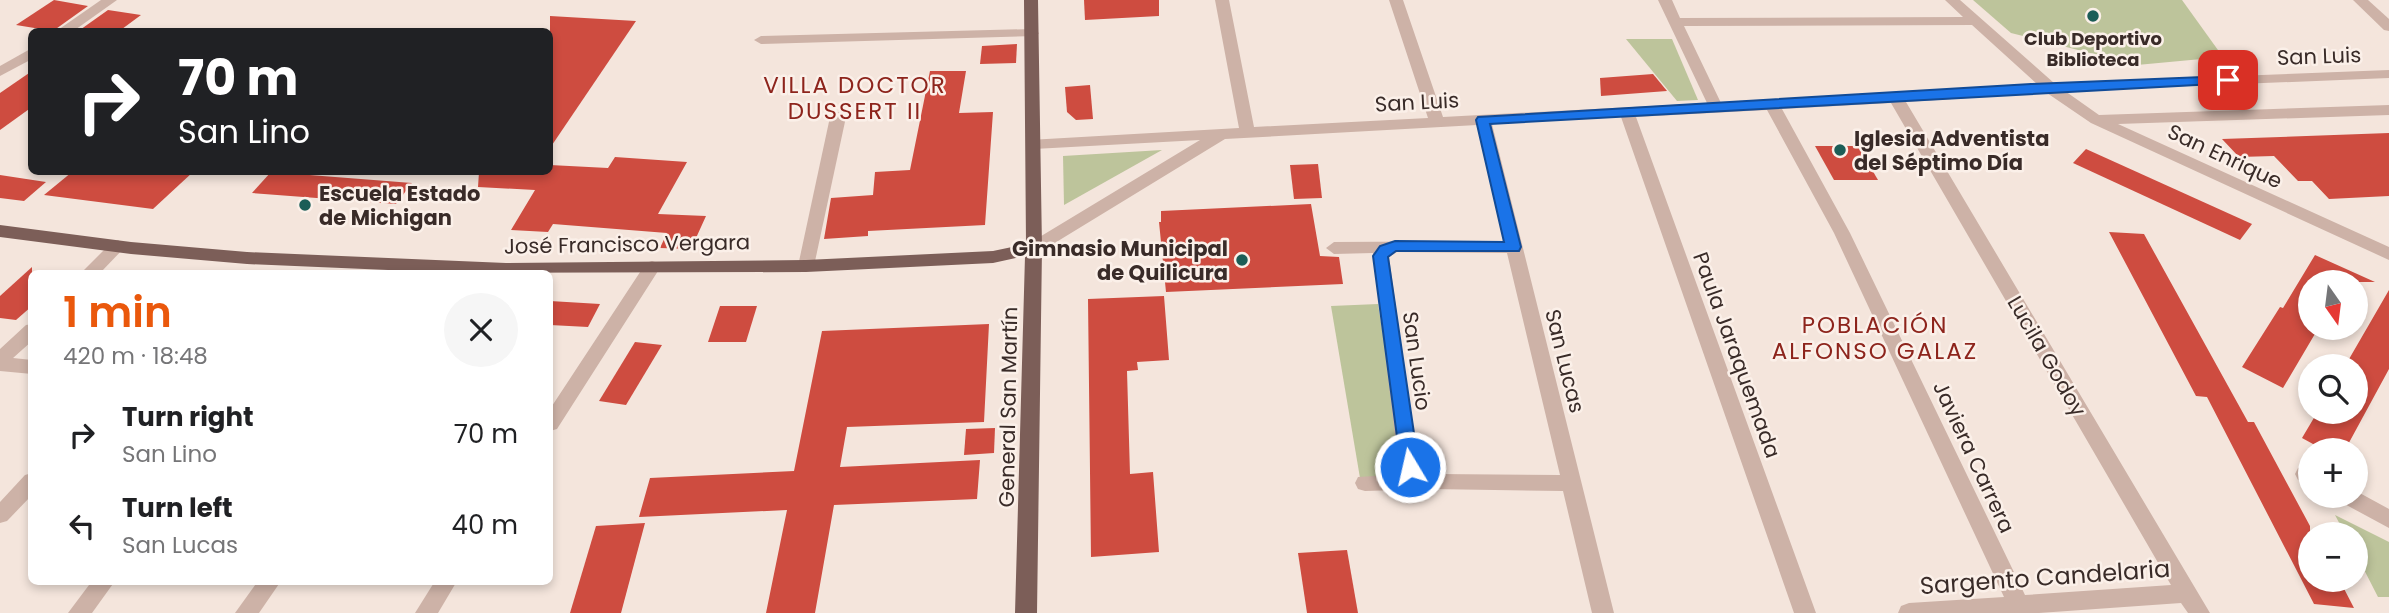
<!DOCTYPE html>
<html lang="en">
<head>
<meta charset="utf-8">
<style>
	:root { --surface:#fff; --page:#f6f6f6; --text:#202124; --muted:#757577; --accent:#ea580c }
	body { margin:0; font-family:Poppins,sans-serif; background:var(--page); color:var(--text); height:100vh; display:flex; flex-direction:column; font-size:26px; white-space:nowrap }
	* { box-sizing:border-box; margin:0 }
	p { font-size:23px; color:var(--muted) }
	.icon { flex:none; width:38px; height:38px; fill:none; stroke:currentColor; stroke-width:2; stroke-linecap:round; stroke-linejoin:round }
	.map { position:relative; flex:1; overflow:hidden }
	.side { position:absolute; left:28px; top:270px; width:525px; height:315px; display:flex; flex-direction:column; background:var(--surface); border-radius:10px; box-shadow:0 4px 10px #0003 }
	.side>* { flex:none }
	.banner { position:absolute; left:28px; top:28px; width:525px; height:147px; border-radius:10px; box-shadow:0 4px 10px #0003; background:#202124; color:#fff; overflow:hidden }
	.needle { width:46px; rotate:166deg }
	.buttons { position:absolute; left:2298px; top:270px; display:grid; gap:14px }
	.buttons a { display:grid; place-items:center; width:70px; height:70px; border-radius:50%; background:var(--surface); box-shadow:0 4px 10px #0003; font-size:35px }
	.pin { position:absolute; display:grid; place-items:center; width:60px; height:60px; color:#fff; margin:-30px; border-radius:14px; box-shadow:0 4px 10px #0006 }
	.me { position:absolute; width:77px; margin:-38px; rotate:351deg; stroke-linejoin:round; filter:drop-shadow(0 0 5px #0008) }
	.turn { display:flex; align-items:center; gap:24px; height:147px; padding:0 35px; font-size:32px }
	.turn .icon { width:91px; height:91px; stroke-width:2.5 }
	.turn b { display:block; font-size:49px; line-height:60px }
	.round { display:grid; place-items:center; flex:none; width:74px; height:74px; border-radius:37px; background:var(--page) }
	.summary { display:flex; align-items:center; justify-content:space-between; height:119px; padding:0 35px }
	h1 { font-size:42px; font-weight:600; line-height:52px; color:var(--accent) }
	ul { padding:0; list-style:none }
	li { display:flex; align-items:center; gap:21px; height:91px; padding:0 35px }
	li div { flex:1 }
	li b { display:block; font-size:26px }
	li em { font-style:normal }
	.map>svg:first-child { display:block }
	.green { fill:#bdc49b }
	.building { fill:#ce4c40 }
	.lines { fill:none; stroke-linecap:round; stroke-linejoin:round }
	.minor { fill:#cdb2a7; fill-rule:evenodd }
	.major { fill:#7c5e58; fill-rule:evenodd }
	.route { fill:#1a73e8; stroke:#114b97; stroke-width:2 }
	.poi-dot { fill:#1b5d57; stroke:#fbf0e9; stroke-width:2.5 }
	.labels { text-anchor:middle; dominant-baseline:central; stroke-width:5; stroke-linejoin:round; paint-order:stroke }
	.far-poi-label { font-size:18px; font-weight:bold; fill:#392b28; stroke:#fbf0e9 }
	.street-label { font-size:21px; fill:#392b28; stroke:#fbf0e9 }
	.poi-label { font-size:21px; font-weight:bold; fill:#392b28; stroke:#fbf0e9; text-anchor:start }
	.neighbourhood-label { font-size:23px; letter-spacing:2px; fill:#8d241c; stroke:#fbf0e9 }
	.near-street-label { font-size:24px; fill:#392b28; stroke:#fbf0e9 }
</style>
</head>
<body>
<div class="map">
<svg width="2389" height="613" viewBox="0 0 2389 613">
	<rect width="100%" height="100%" fill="#f4e5dc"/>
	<g class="green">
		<path d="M 1973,0 L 2182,0 L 2223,57 L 2137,65 L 2011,33 Z"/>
		<path d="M 1626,39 L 1672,39 L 1698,100 L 1677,101 Z"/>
		<path d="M 1162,150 L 1064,205 L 1063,156 Z"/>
		<path d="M 1378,304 L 1405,471 L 1401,476 L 1360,478 L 1331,306 Z"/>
		<path d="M 2335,515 L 2389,542 L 2389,597 L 2378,597 L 2356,554 L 2356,534 L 2345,534 Z"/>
	</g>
	<g class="building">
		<path d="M 54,0 L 88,6 L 53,31 L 16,25 Z"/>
		<path d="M 1084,0 L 1159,0 L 1159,16 L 1085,20 Z"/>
		<path d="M 108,10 L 141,15 L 118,32 L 77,32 Z"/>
		<path d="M 550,16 L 636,21 L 550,148 Z"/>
		<path d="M 1017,44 L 1016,63 L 980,64 L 982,46 Z"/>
		<path d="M 32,71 L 32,107 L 0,130 L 0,93 Z"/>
		<path d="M 930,71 L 966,71 L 959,113 L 993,112 L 985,225 L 868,231 L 868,236 L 824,239 L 831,198 L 873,195 L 875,172 L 910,170 Z"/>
		<path d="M 1653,74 L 1667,91 L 1601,96 L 1600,78 Z"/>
		<path d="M 1090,85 L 1093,119 L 1076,120 L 1067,112 L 1065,87 Z"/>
		<path d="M 2389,133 L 2389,196 L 2329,199 L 2312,181 L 2298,181 L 2274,156 L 2239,157 L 2222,139 Z"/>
		<path d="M 1815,146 L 1858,146 L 1878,180 L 1834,180 Z"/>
		<path d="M 2086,149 L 2252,224 L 2240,240 L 2073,163 Z"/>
		<path d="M 615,157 L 687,162 L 658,214 L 706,216 L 691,249 L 660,248 L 667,233 L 553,224 L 548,232 L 511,230 L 535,190 L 478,187 L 479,172 L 550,172 L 550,165 L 608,168 Z"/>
		<path d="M 1318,164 L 1322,198 L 1294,199 L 1290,165 Z"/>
		<path d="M 72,172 L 193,172 L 153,209 L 44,195 Z"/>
		<path d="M 271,172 L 412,183 L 396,204 L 252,193 Z"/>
		<path d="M 0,175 L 46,182 L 24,201 L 0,198 Z"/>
		<path d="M 1311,204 L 1320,256 L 1339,257 L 1343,284 L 1166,292 L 1159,222 L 1161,222 L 1161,211 Z"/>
		<path d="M 2109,232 L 2144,234 L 2248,422 L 2254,422 L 2310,526 L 2310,579 L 2339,579 L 2354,608 L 2314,604 L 2207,397 L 2196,396 Z"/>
		<path d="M 2315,255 L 2375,282 L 2310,282 L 2310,327 L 2319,327 L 2283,388 L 2242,367 L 2280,307 L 2283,308 Z"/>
		<path d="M 32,267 L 32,306 L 16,320 L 0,318 L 0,296 Z"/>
		<path d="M 2389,290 L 2389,369 L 2345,450 L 2324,450 L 2302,438 L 2318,411 L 2356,411 L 2356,366 L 2345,366 Z"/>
		<path d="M 1164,296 L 1169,360 L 1137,362 L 1138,370 L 1127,371 L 1130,474 L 1153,472 L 1159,552 L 1091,557 L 1088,299 Z"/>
		<path d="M 550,301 L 600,304 L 588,327 L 550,325 Z"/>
		<path d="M 720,306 L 757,306 L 746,342 L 708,342 Z"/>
		<path d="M 989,324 L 984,422 L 847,427 L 840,467 L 980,460 L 977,499 L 834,505 L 815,613 L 766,613 L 787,510 L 639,517 L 650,478 L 794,471 L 822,331 Z"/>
		<path d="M 635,342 L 662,345 L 626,405 L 599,401 Z"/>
		<path d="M 995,428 L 994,453 L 964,455 L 966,429 Z"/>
		<path d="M 645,523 L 621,613 L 570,613 L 596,526 Z"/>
		<path d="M 1347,550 L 1358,613 L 1307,613 L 1298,553 Z"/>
	</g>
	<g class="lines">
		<g class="minor">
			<path d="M 101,0 L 117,0 L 72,32 L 55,32 Z"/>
			<path d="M 1215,0 L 1229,0 L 1254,127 L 1428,118 L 1389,0 L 1403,0 L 1443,117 L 1707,103 L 1658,0 L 1672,0 L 1680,18 L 1963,17 L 1945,0 L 1960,0 L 2054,83 L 2389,70 L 2389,78 L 2065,91 L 2099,115 L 2389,105 L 2389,115 L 2118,124 L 2389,247 L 2389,260 L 2091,123 L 2047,93 L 1906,102 L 2210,613 L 2188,613 L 2181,603 L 2039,613 L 1898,613 L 1901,606 L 1909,603 L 2004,597 L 1834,233 L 1767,110 L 1636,117 L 1816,613 L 1794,613 L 1621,117 L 1492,124 L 1614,613 L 1592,613 L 1563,491 L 1430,489 L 1365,491 L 1358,489 L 1355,483 L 1358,477 L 1406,474 L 1398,461 L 1373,253 L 1334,254 L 1326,248 L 1334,242 L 1504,241 L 1477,125 L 1225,139 L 1040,252 L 1028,252 L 1026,248 L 1028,244 L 1200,140 L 1034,149 L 1026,144 L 1029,140 L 1239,128 ZM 1972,25 L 2037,84 L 1721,103 L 1684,26 ZM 1891,103 L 2171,585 L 2025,595 L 1850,233 L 1782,109 ZM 1397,252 L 1507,253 L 1560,475 L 1436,474 L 1425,471 L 1417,459 L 1389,257 Z"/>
			<path d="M 2353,0 L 2368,0 L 2389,19 L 2389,31 L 2384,30 Z"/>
			<path d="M 1032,29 L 1039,33 L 1037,36 L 761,44 L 754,40 L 761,36 Z"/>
			<path d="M 32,48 L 32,59 L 0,76 L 0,66 Z"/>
			<path d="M 838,112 L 846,117 L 814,266 L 806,272 L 798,266 L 830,117 Z"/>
			<path d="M 118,240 L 126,246 L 100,273 L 81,273 L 112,242 Z"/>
			<path d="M 652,261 L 658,263 L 661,267 L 658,271 L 557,429 L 550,431 L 550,409 L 646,263 Z"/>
			<path d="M 32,324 L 32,341 L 13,358 L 32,360 L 32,374 L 0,371 L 0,349 L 26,325 Z"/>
			<path d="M 2305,466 L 2310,468 L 2310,484 L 2298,480 L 2295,474 L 2298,468 Z"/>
			<path d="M 32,473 L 32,495 L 7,521 L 0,523 L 0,502 L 25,475 Z"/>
			<path d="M 2356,491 L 2389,509 L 2389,528 L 2339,501 L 2336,495 L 2356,495 Z"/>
			<path d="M 92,581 L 115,581 L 92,613 L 68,613 Z"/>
			<path d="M 258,581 L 281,581 L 259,613 L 235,613 Z"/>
			<path d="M 435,581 L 457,581 L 438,613 L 415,613 Z"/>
		</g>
		<path class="major" d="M 1024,0 L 1038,0 L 1042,248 L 1037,613 L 1015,613 L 1025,256 L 993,263 L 806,272 L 458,273 L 247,264 L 131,254 L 0,237 L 0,225 L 131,242 L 247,252 L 506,263 L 806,260 L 993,251 L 1026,244 Z"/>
	</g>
	<path class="route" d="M 2228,76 L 2232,77 L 2232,83 L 1490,124 L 1521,247 L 1519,251 L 1396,251 L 1388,257 L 1419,467 L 1416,472 L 1410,474 L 1404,472 L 1401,467 L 1373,256 L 1380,246 L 1395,241 L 1504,242 L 1476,120 L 1478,117 L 2031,84 Z"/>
	<g class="poi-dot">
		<circle cx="2093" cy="16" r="7"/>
		<circle cx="1840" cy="150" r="7"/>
		<circle cx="305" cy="205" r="7"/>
		<circle cx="1242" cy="260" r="7"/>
	</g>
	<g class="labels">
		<g class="far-poi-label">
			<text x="2093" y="38">Club Deportivo<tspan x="2093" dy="21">Biblioteca</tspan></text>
		</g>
		<g class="street-label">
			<text transform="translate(2319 56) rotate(-2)">San Luis</text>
			<text transform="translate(1417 102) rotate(-3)">San Luis</text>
			<text transform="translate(2225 156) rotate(25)">San Enrique</text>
			<text transform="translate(627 244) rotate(-1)">José Francisco Vergara</text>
			<text transform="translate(1737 355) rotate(70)">Paula Jaraquemada</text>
			<text transform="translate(2047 356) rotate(60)">Lucila Godoy</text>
			<text transform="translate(1417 361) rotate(82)">San Lucio</text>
			<text transform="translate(1565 361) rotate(76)">San Lucas</text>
			<text transform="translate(1008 407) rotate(-89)">General San Martín</text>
			<text transform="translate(1974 457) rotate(65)">Javiera Carrera</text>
		</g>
		<g class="poi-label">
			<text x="1854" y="138">Iglesia Adventista<tspan x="1854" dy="24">del Séptimo Día</tspan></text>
			<text x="319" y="193">Escuela Estado<tspan x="319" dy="24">de Michigan</tspan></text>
			<text x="1228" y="248" text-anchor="end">Gimnasio Municipal<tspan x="1228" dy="24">de Quilicura</tspan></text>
		</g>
		<g class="neighbourhood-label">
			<text x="855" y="85">VILLA DOCTOR<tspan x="855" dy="26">DUSSERT II</tspan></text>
			<text x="1875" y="325">POBLACIÓN<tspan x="1875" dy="26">ALFONSO GALAZ</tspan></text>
		</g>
		<g class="near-street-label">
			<text transform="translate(2045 577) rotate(-4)">Sargento Candelaria</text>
		</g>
	</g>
</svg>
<div class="buttons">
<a><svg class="needle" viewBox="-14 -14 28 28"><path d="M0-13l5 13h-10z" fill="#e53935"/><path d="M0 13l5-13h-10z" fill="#757577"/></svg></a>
<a><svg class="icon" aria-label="search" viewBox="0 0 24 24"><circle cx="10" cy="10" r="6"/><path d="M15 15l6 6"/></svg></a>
<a>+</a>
<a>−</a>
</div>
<div class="pin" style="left:2228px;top:80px;background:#d93025"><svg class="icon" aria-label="arrive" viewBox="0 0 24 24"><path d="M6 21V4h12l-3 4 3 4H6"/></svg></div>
<svg class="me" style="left:1410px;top:467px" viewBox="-20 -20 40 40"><circle r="17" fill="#1a73e8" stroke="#fff" stroke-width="3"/><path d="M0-11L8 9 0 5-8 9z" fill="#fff"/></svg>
<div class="banner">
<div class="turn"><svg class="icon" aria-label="right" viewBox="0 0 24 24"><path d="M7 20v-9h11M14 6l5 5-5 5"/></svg><div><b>70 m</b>San Lino</div></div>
</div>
<section class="side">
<div class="summary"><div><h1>1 min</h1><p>420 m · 18:48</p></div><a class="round"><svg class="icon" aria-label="close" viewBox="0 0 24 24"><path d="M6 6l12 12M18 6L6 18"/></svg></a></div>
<ul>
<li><svg class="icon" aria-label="right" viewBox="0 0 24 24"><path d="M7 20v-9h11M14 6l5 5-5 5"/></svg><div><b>Turn right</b><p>San Lino</p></div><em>70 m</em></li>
<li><svg class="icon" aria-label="left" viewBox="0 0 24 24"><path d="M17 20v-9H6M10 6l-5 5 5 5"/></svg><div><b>Turn left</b><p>San Lucas</p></div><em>40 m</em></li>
</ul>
</section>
</div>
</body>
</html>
